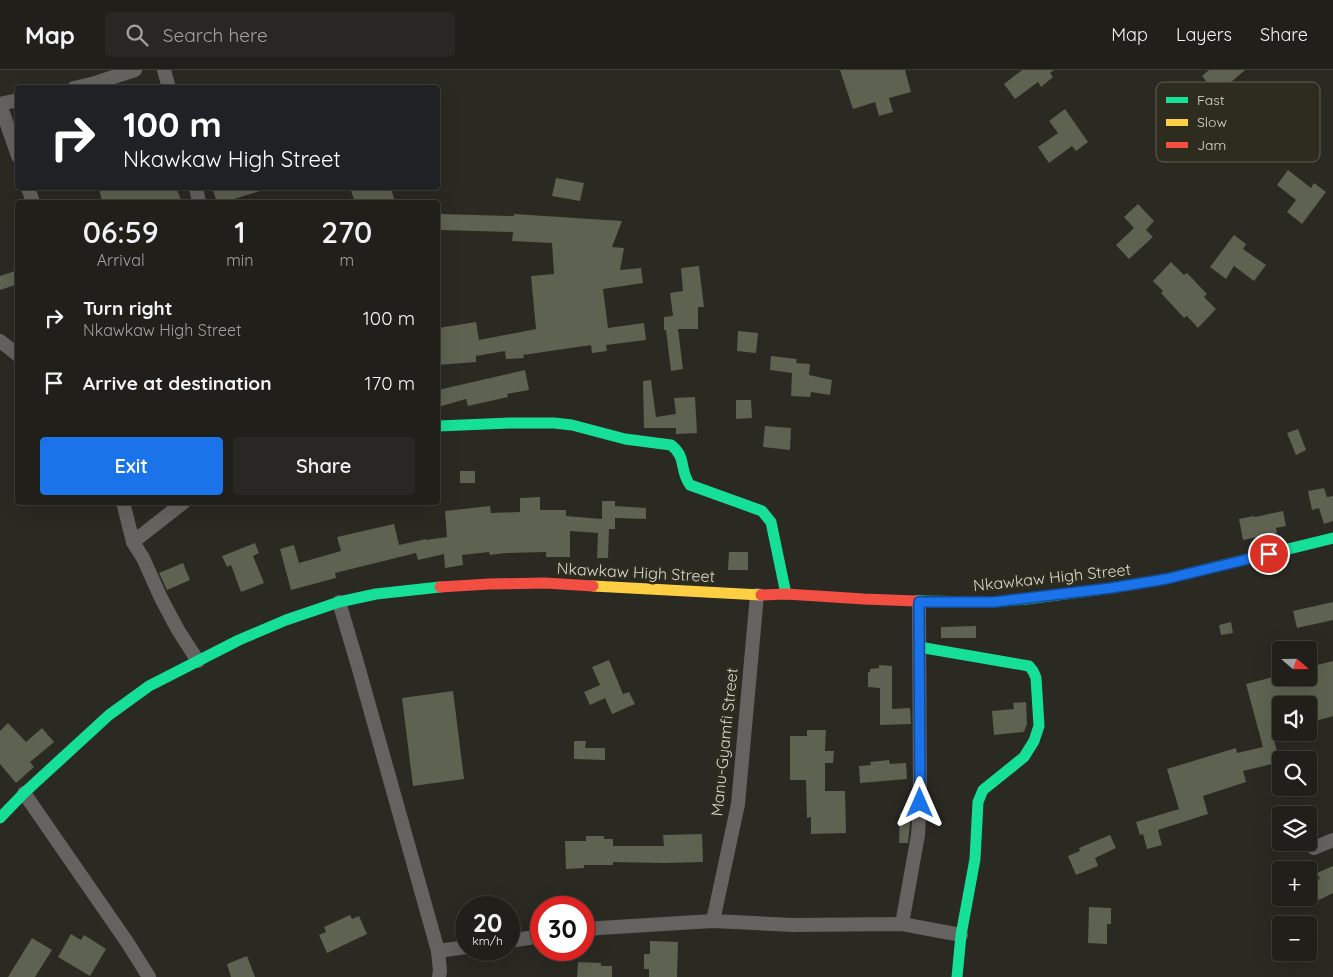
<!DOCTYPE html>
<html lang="en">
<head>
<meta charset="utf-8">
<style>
	:root { --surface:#201f1a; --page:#282723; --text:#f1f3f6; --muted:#a2a2a2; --line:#3d3d39; --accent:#1a73e8 }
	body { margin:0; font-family:Quicksand,sans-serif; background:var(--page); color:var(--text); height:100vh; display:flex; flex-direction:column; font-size:19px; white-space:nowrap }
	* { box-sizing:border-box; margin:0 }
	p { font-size:16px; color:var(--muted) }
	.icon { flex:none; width:28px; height:28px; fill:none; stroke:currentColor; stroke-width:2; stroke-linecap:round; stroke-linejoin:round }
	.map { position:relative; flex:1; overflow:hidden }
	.panel { position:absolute; left:15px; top:130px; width:425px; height:305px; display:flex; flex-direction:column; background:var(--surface); border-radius:5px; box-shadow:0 5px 20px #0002,0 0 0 1px var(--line) }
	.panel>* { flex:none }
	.banner { position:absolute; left:15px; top:15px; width:425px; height:105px; border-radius:5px; box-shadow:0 5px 20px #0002,0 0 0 1px var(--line); background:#202124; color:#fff; overflow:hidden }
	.needle { width:32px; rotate:110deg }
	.buttons { position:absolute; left:1272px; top:571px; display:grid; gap:10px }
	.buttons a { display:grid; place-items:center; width:45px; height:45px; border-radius:5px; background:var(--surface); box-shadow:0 5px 20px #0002,0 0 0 1px var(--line); font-size:25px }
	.speed { position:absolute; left:455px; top:826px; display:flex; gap:10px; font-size:25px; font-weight:700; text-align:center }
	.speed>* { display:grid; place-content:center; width:65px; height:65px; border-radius:50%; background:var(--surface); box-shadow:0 5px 20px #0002,0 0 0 1px var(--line); line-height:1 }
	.speed small { font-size:12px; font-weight:400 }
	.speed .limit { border:8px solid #d22; background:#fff; color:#111 }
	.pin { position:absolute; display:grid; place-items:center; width:42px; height:42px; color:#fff; margin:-21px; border:2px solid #fff; border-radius:50%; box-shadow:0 1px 5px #0007 }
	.me { position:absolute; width:55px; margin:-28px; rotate:0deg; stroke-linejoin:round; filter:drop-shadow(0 0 4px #0008) }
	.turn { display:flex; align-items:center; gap:18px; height:105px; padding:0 25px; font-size:22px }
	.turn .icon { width:65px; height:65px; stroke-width:2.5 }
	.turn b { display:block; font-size:35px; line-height:42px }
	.eta { display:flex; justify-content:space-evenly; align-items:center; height:85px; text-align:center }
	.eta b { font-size:30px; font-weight:600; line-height:35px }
	.primary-button { display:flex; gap:10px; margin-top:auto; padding:10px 25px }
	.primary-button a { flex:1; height:58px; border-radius:5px; background:var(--accent); color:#fff; font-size:20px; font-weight:600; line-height:58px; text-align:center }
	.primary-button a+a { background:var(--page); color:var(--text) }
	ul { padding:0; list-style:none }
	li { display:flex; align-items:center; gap:15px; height:65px; padding:0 25px }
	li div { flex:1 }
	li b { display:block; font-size:19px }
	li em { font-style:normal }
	header { display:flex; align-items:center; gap:30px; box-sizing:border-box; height:70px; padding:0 25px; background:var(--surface); border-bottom:1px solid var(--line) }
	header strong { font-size:24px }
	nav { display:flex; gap:28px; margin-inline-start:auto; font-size:18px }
	.search { width:350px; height:45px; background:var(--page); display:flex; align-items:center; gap:12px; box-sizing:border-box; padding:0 18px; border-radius:5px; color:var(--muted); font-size:19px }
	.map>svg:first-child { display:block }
	.building { fill:#5e6250 }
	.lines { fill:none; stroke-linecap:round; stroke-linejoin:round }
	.street { stroke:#646360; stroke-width:14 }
	.fast { stroke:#16e098; stroke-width:11 }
	.slow { stroke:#ffcf43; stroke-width:11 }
	.jam { stroke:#f24e42; stroke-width:11 }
	.route-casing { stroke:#114b97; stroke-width:12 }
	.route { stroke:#1a73e8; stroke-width:9 }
	.labels { text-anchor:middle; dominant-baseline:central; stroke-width:5; stroke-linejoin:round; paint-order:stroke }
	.street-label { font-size:16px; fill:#dad9d1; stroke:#2d2c1f }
	.key { fill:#2d2c1f; stroke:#616054; stroke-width:1 }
	.key-label { font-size:14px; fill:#dad9d1 }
</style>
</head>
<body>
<header>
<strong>Map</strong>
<div class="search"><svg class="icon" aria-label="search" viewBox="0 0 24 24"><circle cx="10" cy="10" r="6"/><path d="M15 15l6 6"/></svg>Search here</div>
<nav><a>Map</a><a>Layers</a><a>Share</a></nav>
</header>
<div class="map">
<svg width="1333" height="907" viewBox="0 0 1333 907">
	<rect width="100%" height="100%" fill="#2a2922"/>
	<g class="building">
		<path d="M 840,0 L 905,0 L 911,22 L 889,28 L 893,42 L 879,46 L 875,32 L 853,39 Z"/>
		<path d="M 1022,0 L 1054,0 L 1050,3 L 1053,7 L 1041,17 L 1038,12 L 1015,29 L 1004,14 Z"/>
		<path d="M 1209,0 L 1245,0 L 1230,13 L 1252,40 L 1239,51 L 1202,6 Z"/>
		<path d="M 1065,39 L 1088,72 L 1076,81 L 1072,76 L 1049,93 L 1038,77 L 1058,63 L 1049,51 Z"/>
		<path d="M 1288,100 L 1311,118 L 1314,113 L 1326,122 L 1302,154 L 1287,142 L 1296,130 L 1277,115 Z"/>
		<path d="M 556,108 L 584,113 L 580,131 L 552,126 Z"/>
		<path d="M 99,118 L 176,118 L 182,132 L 102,132 Z"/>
		<path d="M 212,118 L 262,118 L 263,120 L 224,132 L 217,132 Z"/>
		<path d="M 350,118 L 391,118 L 395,132 L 355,132 Z"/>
		<path d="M 1138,134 L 1154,151 L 1146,160 L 1153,167 L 1129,189 L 1116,175 L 1134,158 L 1124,147 Z"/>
		<path d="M 441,144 L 514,146 L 514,144 L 622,151 L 612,177 L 624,178 L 620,200 L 641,198 L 643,213 L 603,219 L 608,258 L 644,253 L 646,270 L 606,275 L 607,281 L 592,283 L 591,275 L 523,285 L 524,288 L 506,289 L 505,281 L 476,286 L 476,292 L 438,295 L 438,258 L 476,252 L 479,270 L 536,259 L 531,206 L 554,204 L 552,173 L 512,171 L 513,162 L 441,160 Z"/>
		<path d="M 1234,165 L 1246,174 L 1243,179 L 1266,195 L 1254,211 L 1234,196 L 1226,209 L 1210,197 Z"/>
		<path d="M 1171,192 L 1184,205 L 1187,203 L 1207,224 L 1204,227 L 1216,239 L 1198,258 L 1187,246 L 1184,248 L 1174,237 L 1161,223 L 1163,221 L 1153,211 Z"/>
		<path d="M 699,196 L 704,237 L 698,237 L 698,259 L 678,259 L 683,299 L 671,301 L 666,260 L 664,260 L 664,247 L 673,246 L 670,223 L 683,221 L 681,198 Z"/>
		<path d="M 15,201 L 18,208 L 18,214 L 0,220 L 0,206 Z"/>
		<path d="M 738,261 L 758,263 L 756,283 L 737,281 Z"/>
		<path d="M 771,286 L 797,289 L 796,293 L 810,294 L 809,305 L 832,310 L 830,325 L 811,322 L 810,327 L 791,326 L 792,303 L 770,300 Z"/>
		<path d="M 525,300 L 529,320 L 507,324 L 508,327 L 468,336 L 466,329 L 438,337 L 438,320 Z"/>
		<path d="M 651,310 L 656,347 L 676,344 L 674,328 L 695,327 L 697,363 L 676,364 L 676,358 L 644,358 L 643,311 Z"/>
		<path d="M 736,330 L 751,330 L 752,348 L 736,349 Z"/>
		<path d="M 765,356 L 791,358 L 790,380 L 763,377 Z"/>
		<path d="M 1298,359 L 1306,380 L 1296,385 L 1287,363 Z"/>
		<rect x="460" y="401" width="15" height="12"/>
		<path d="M 1324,418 L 1327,427 L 1333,426 L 1333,451 L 1324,454 L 1319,438 L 1312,440 L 1308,421 Z"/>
		<path d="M 540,427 L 540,440 L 566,440 L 566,446 L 602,449 L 602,431 L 615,431 L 615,436 L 646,438 L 646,449 L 615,448 L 615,459 L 609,459 L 608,488 L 597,488 L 598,463 L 570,461 L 570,487 L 546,487 L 546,482 L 505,483 L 490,485 L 489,482 L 462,485 L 463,495 L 445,498 L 444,484 L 418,490 L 416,483 L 335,503 L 336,508 L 291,520 L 280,479 L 294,475 L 299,493 L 341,481 L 337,467 L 394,454 L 399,475 L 426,469 L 426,470 L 447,467 L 445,441 L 490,436 L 491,443 L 520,442 L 520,428 Z"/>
		<path d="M 1283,441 L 1286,456 L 1276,458 L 1277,463 L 1243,470 L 1239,449 L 1254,446 L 1255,447 Z"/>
		<path d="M 255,473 L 259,483 L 253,486 L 264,513 L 241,522 L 231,495 L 227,497 L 222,486 Z"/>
		<path d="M 729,482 L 748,482 L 748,500 L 728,500 Z"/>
		<path d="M 183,493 L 190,510 L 167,520 L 159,503 Z"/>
		<path d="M 1333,532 L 1333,550 L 1297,558 L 1293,541 Z"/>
		<path d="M 1231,552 L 1233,563 L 1221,565 L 1219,555 Z"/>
		<path d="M 976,556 L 976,568 L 941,568 L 941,557 Z"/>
		<path d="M 609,590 L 623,624 L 629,622 L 635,634 L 612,644 L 605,628 L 590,635 L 584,622 L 600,615 L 592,597 Z"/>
		<path d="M 1333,591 L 1333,646 L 1309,653 L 1309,635 L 1281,635 L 1281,660 L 1272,663 L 1280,692 L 1243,701 L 1246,712 L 1203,726 L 1208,744 L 1158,760 L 1162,775 L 1147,779 L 1143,764 L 1140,765 L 1136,752 L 1179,739 L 1167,699 L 1236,678 L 1237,683 L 1263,677 L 1246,614 L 1281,605 L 1281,608 L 1309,608 L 1309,597 Z"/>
		<path d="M 879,595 L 892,596 L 892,639 L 910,638 L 911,654 L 880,655 L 880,618 L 868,617 L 868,602 L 870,602 L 870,599 L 879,598 Z"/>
		<path d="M 453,621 L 464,709 L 413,716 L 402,628 Z"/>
		<path d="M 1026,632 L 1027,654 L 1024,662 L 994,665 L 992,641 L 1014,639 L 1013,633 Z"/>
		<path d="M 8,653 L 26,672 L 42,658 L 54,672 L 30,692 L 34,697 L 16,713 L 0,694 L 0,661 Z"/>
		<path d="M 807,660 L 826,660 L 825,681 L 834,681 L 833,693 L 825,693 L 825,721 L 845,721 L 846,763 L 811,764 L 811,747 L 807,748 L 806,710 L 790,710 L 790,666 L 807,666 Z"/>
		<path d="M 574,671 L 586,671 L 585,678 L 605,678 L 605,690 L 574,689 Z"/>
		<path d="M 889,690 L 890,694 L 906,693 L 907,709 L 860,713 L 859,696 L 871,695 L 870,692 Z"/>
		<path d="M 900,743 L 911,744 L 908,773 L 899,773 Z"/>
		<path d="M 702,764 L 703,792 L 664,793 L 613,792 L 613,795 L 584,795 L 584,798 L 566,799 L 565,771 L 586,771 L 586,766 L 604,766 L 604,769 L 613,769 L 613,776 L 664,776 L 663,765 Z"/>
		<path d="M 1110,765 L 1116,778 L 1095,788 L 1098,796 L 1076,805 L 1068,786 L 1080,781 L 1079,778 Z"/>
		<path d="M 1333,796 L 1333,823 L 1319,830 L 1311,812 L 1320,809 L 1317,803 Z"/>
		<path d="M 1089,837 L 1111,838 L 1111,854 L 1107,854 L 1107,874 L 1088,873 Z"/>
		<path d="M 350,845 L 352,849 L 359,846 L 367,864 L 327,883 L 319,865 L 326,862 L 324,857 Z"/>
		<path d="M 71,864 L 81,870 L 84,865 L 106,879 L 90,906 L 58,887 Z"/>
		<path d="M 32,868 L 52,880 L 35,907 L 8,907 Z"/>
		<path d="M 650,871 L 678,872 L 677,907 L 649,907 L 649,899 L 644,899 L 644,884 L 650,884 Z"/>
		<path d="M 247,886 L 255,907 L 231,907 L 227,894 Z"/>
		<path d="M 578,892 L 601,893 L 601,896 L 612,896 L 612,907 L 577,907 Z"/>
	</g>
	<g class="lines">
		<g class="street">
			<path d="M 164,0 L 169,18"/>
			<path d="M 74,18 L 95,13 L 135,0"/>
			<path d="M 0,34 L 18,86"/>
			<path d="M 0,34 L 18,30"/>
			<path d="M 28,118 L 33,132"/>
			<path d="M 196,118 L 199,132"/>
			<path d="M 0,271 L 18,285"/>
			<path d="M 123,432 L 133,472 L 143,488 L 161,528 L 178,560 L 198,591"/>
			<path d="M 133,472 L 184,432"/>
			<path d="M 339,532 L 358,596 L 438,881 L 440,901 L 439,907"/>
			<path d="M 24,723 L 127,872 L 149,907"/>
			<path d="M 1314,778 L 1333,770"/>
			<path d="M 713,851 L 738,734 L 757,525"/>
			<path d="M 902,854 L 918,765 L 920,733 L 919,532"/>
			<path d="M 584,860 L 599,858 L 713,851 L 792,855 L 902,854 L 961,865"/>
			<path d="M 509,871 L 541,866"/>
			<path d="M 438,881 L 466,877"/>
		</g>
		<g class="fast">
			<path d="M 438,356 L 510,353 L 554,353 L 572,355 L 625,369 L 671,375 C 687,387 679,400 690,415 L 762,441 L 771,452 L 786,524"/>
			<path d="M 916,531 L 994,532 L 1027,529 L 1111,518 L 1166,509 L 1333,468"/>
			<path d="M 919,577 L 1029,596 L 1033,601 L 1036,608 L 1039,656 L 1034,671 L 1024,687 L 983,720 L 978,732 L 975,789 L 961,865 L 957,907"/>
			<path d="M 0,748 L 24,723 L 109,645 L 149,616 L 239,570 L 286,550 L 339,532 L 376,524 L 440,517"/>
		</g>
		<path class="slow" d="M 593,516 L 761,525"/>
		<g class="jam">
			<path d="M 440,517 L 489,514 L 545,513 L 593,516"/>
			<path d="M 761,525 L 786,524 L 864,529 L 916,531"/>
		</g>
	</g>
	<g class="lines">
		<g class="route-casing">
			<path id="route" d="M 920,733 L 919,532 L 994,532 L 1111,518 L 1166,509 L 1269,484"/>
		</g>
		<use href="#route" class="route"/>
	</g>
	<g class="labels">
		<g class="street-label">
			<text transform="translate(636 502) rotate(3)">Nkawkaw High Street</text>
			<text transform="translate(1052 507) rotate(-6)">Nkawkaw High Street</text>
			<text transform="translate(724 672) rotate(-84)">Manu-Gyamfi Street</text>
		</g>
	</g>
	<rect x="1156" y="12" width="164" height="80" rx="8" class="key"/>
	<rect x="1166" y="27" width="22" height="6" fill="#16e098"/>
	<rect x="1166" y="49" width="22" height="7" fill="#ffcf43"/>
	<rect x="1166" y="72" width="22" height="6" fill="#f24e42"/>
	<g class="key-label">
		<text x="1197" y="35">Fast</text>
		<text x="1197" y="57">Slow</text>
		<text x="1197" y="80">Jam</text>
	</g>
</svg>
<div class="buttons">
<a><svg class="needle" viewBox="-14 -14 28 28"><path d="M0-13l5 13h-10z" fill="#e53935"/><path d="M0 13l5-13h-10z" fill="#a2a2a2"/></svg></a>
<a><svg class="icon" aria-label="sound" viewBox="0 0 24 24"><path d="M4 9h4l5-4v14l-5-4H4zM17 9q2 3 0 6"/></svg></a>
<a><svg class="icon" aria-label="search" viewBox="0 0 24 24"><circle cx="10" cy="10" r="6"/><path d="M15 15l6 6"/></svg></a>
<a><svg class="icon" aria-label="layers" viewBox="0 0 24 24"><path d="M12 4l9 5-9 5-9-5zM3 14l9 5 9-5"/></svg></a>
<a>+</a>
<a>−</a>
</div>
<div class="speed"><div>20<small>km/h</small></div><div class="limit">30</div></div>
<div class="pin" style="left:1269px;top:484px;background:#d93025"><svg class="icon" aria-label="arrive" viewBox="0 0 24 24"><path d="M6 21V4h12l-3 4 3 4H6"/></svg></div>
<svg class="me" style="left:920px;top:733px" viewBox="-20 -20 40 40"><path d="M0-17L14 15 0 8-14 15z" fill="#1a73e8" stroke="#fff" stroke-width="4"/></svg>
<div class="banner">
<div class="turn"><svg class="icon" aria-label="right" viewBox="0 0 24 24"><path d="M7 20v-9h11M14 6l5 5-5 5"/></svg><div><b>100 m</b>Nkawkaw High Street</div></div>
</div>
<section class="panel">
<div class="eta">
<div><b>06:59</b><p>Arrival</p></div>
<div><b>1</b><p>min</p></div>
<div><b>270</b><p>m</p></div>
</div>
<ul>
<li><svg class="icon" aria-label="right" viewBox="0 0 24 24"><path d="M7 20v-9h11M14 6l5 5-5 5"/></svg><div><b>Turn right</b><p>Nkawkaw High Street</p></div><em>100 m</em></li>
<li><svg class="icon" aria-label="arrive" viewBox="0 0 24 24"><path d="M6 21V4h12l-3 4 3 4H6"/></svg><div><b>Arrive at destination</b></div><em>170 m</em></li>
</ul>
<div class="primary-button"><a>Exit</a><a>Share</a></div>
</section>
</div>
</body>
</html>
